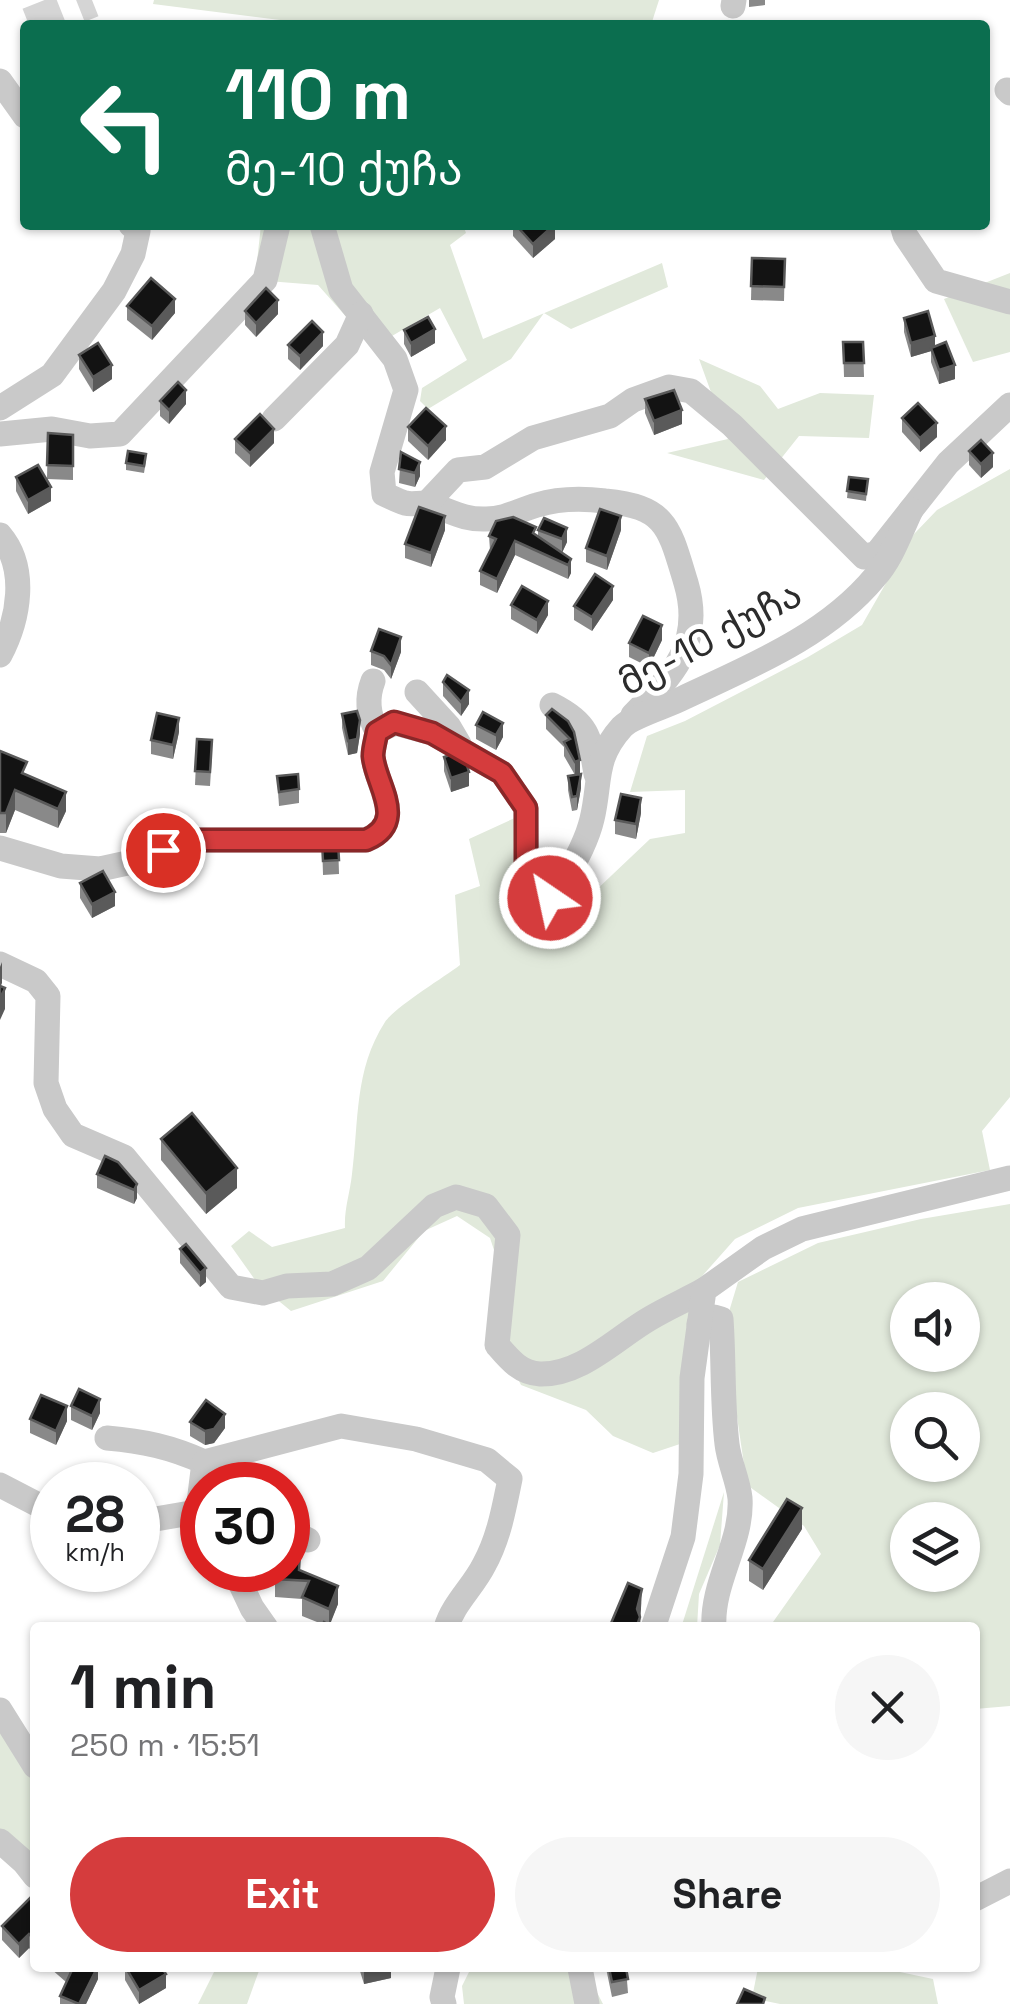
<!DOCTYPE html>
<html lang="en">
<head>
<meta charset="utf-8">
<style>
	:root { --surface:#fff; --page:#f6f6f6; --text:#202124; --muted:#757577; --accent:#d53c3d }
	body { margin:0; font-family:"Space Grotesk","Noto Sans Georgian",sans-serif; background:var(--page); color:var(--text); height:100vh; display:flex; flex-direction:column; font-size:38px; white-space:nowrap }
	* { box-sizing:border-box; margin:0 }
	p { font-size:32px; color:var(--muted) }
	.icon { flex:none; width:55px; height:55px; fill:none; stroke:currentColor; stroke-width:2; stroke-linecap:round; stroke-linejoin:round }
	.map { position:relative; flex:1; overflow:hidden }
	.panel { position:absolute; left:30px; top:1622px; width:950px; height:350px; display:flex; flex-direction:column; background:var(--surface); border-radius:10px; box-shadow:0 2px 8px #0004 }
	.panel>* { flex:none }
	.hud { position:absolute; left:20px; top:20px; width:970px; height:210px; border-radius:10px; box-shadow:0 2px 8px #0004; background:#0b6e4f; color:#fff; overflow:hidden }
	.tools { position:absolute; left:890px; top:1282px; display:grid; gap:20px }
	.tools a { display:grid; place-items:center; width:90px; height:90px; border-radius:50%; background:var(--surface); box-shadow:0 2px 8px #0004; font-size:50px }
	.speed { position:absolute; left:30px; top:1462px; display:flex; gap:20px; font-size:50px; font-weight:700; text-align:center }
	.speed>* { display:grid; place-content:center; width:130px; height:130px; border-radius:50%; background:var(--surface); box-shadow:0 2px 8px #0004; line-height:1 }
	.speed small { font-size:25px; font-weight:400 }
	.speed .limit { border:15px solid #d22; background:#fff; color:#111 }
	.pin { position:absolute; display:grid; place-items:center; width:85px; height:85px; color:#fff; margin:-42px; border:5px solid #fff; border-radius:50%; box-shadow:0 2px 10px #0007 }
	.me { position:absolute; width:110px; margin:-55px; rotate:326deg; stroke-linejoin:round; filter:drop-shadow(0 0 8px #0008) }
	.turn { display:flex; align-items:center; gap:35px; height:210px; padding:0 40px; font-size:45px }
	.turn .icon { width:130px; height:130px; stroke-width:2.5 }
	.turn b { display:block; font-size:70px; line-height:85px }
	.round { display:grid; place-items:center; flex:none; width:105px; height:105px; border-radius:52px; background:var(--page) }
	.headline { display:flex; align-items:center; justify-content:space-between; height:170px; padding:0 40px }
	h1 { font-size:60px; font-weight:700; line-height:75px }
	.cta { display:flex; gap:20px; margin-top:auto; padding:20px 40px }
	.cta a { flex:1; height:115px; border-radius:60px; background:var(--accent); color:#fff; font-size:40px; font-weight:700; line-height:115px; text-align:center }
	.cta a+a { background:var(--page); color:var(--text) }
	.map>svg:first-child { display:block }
	.green { fill:#e1e9db; fill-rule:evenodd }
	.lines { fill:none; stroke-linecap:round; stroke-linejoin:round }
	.highway-tunnel { stroke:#d5d5d5; stroke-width:35; stroke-dasharray:35 18; stroke-linecap:butt }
	.minor { stroke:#c9c9c9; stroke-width:25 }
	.wall { fill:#898989 }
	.shaded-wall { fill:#5a5a5a }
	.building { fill:#131313; stroke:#5a5a5a; stroke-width:2.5 }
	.route-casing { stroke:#8a2728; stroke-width:25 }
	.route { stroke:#d53c3d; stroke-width:18 }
	.labels { text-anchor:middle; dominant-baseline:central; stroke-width:10; stroke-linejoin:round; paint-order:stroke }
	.street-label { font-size:38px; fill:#2c2c2c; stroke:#fff }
</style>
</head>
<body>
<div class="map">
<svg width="1010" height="2004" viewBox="0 0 1010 2004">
	<rect width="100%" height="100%" fill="#fff"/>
	<g class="green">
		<path d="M 154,0 L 659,0 L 651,25 L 320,25 L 153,4 Z"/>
		<path d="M 261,225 L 463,225 L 466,233 L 450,245 L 483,339 L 662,263 L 668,287 L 571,329 L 544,313 L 511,359 L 428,409 L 420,401 L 422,388 L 467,360 L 440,308 L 373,347 L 318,285 L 255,280 Z"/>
		<path d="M 1010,273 L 1010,352 L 973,362 L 944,299 Z"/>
		<path d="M 699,359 L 760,386 L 778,409 L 820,393 L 874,395 L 869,438 L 799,436 L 764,480 L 667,453 L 728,439 Z"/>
		<path d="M 1010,469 L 1010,1097 L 982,1131 L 990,1170 L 798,1208 L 735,1239 L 696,1283 L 701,1437 L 653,1453 L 613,1436 L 586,1410 L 521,1385 L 497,1337 L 505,1283 L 490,1238 L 457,1216 L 424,1231 L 383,1281 L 291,1311 L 258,1284 L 231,1246 L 249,1231 L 272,1247 L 345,1228 C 344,1209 350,1193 352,1174 C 359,1121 354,1070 385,1022 C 395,1007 443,978 460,965 L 455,895 L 480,886 L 469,839 L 519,816 L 526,892 L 536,916 L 570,925 L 593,893 L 650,839 L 685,833 L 685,790 L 630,792 L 647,736 L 685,721 L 808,657 L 862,625 L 914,534 L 937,510 Z"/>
		<path d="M 1010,1204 L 1010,1706 L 975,1709 L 975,1628 L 730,1627 L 730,1624 L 773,1622 L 821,1554 L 804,1526 L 747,1485 L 724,1328 L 738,1282 L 818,1243 L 921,1219 ZM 908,1300 L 962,1300 L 962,1355 L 908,1355 ZM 908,1410 L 962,1410 L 962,1465 L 908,1465 ZM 908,1520 L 962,1520 L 962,1575 L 908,1575 Z"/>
		<path d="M 724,1492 L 720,1545 L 699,1594 L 697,1627 L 681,1628 Z"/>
		<path d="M 0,1731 L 35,1783 L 35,1856 L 0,1833 Z"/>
		<path d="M 216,1968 L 260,1968 L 247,2004 L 198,2004 Z"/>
		<path d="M 471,1968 L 592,1968 L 590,1979 L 603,2004 L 464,2004 L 462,1986 Z"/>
		<path d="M 758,1968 L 881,1968 L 933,1979 L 938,2004 L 780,2004 L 752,1998 Z"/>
	</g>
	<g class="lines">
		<path class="highway-tunnel" d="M 29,25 L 92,0"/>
		<g class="minor">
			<path d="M 733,6 L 734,0"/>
			<path d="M 0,81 L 25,116"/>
			<path d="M 1007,90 L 1010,93"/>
			<path d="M 322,225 L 341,290 L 395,359 L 406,390 L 382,472 L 384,494 C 391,497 398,501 405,503 C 413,505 421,502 428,504 C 449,510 463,520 486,519 C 506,519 519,510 537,505 C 560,498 581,498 605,501 C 667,507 669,527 686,583 C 704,644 672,676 633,715"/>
			<path d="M 902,225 L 905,235 L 936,281 L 1010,302"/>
			<path d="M 0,408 L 52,375 L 114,291 L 133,254 L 138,231 L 131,225"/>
			<path d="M 274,419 L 347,345 L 361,314"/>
			<path d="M 0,434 L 52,429 L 90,436 L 120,434 L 265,280 L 278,225"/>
			<path d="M 427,503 L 458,470 L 485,467 L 533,438 L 610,416 L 633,400 L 669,387 L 691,391 L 732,425 L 864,557 L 877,553 L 948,463 L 1010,405"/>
			<path d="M 0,535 C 28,568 19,619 0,655"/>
			<path d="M 373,681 C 366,699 368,715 377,731"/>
			<path d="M 417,692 L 449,727 L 459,744"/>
			<path d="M 552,705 C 588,723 590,737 596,774"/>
			<path d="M 0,848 L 61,866 L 100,869 L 141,860 L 184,840 L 366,840 C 409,822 375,785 373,756 C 373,748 376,739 377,731 L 395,723 L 432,733 L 502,773 L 526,808 L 527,884 L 537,896 L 550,898 L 557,895 C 569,871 586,845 592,819 C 601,782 593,759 622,727 C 632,716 668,706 683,698 C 751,666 826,636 875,577 C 892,558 900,533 911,510"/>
			<path d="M 0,964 L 36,981 L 48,996 L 46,1083 L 55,1109 L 73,1135 L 124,1157 L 231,1287 L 263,1293 L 287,1286 L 332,1284 L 368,1268 L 434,1206 L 456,1197 L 486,1206 L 508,1235 L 497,1345 C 509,1359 520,1373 540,1374 C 581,1375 615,1339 649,1319 C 667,1308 686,1300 704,1290"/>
			<path d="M 699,1324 L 714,1317 L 721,1319 C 724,1361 722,1403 727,1444 C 729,1462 738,1480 740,1498 C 743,1542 711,1583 714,1628"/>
			<path d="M 107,1438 C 143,1441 171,1447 204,1462 L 198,1511"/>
			<path d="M 204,1462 L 341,1426 L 416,1439 L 487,1460 L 510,1479 C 504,1508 499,1538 484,1565 C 473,1587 453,1604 446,1628"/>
			<path d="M 0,1485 L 52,1512"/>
			<path d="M 138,1522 L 202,1511"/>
			<path d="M 288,1530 L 308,1540"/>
			<path d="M 234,1570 L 252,1608 L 266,1628"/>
			<path d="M 653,1628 L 683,1537 L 691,1474 L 692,1378 L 704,1290 L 763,1248 L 802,1229 L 1010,1178"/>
			<path d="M 0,1710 L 35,1766"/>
			<path d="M 0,1841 L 24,1862 L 35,1876"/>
			<path d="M 975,1899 L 1010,1881"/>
			<path d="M 580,1968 L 587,2004"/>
			<path d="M 444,2004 L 442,1997 L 448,1968"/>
		</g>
	</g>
	<g class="wall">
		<path d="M 749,0 L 765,0 L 765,5 L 749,7 Z"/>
		<path d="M 513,225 L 555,225 L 555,239 L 533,258 L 513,236 Z"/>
		<path d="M 752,258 L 785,259 L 784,301 L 751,300 Z"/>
		<path d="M 127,306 L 175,313 L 152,340 L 127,320 Z"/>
		<path d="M 245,311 L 278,314 L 256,337 L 245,325 Z"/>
		<path d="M 904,318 L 935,347 L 955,379 L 939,384 L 931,362 L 931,351 L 911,357 L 904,332 Z"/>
		<path d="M 404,330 L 435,343 L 411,357 L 404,344 Z"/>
		<path d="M 843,342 L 863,342 L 864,377 L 844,377 Z"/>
		<path d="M 288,345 L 323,346 L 300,370 L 288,359 Z"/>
		<path d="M 79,355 L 112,379 L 93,392 L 79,369 Z"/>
		<path d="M 645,399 L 682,424 L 654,435 L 645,413 Z"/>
		<path d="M 160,401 L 186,404 L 169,424 L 160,416 Z"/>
		<path d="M 902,418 L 937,437 L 920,452 L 902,432 Z"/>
		<path d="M 408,427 L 446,440 L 428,460 L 408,441 Z"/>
		<path d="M 48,433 L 73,435 L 73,480 L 47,479 Z"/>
		<path d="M 235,439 L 274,443 L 250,467 L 235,453 Z"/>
		<path d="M 969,451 L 993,467 L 981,478 L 969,465 Z"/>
		<path d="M 401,452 L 420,476 L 415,487 L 399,483 Z"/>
		<path d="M 146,461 L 144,473 L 126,470 L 126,463 Z"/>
		<path d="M 16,477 L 51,501 L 28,514 L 16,491 Z"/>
		<path d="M 849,477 L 868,479 L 866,501 L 847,498 Z"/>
		<path d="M 544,518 L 567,542 L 562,552 L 571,573 L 568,579 L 515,555 L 497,593 L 480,585 L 480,571 L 490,550 L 489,536 L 538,536 L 538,530 Z"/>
		<path d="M 445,530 L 431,567 L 405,558 L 405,544 Z"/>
		<path d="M 621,530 L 607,570 L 586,562 L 586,548 Z"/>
		<path d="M 613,600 L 592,631 L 574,620 L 574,606 Z"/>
		<path d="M 511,605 L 548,615 L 537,634 L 511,619 Z"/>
		<path d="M 662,640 L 649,667 L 629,657 L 629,643 Z"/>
		<path d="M 371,651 L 401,652 L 391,679 L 384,670 L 371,665 Z"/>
		<path d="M 443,682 L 469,704 L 461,716 L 443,696 Z"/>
		<path d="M 342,714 L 360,734 L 357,753 L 348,755 L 342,728 Z"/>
		<path d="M 546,715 L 568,721 L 579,774 L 581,788 L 577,810 L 572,811 L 568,790 L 568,776 L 575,775 L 564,756 L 564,747 L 546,729 Z"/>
		<path d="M 476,725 L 503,737 L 496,750 L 476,739 Z"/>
		<path d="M 179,732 L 173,759 L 151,754 L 151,740 Z"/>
		<path d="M 197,739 L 212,754 L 210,786 L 195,785 Z"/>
		<path d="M 0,751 L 66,811 L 58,828 L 15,810 L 6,833 L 0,833 Z"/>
		<path d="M 444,757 L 469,786 L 451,792 L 444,771 Z"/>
		<path d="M 277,776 L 299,789 L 299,803 L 279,806 Z"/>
		<path d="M 641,813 L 636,839 L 615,834 L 615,820 Z"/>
		<path d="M 322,842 L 338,842 L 339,874 L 323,875 Z"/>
		<path d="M 80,883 L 115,906 L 92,918 L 80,898 Z"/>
		<path d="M 161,1139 L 237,1188 L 206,1214 L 161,1160 Z"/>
		<path d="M 97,1174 L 137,1184 L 137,1198 L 134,1204 L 97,1188 Z"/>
		<path d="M 186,1244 L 206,1282 L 200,1287 L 180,1263 L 180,1249 Z"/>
		<path d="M 71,1406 L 100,1413 L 92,1430 L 71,1420 Z"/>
		<path d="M 30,1419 L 67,1421 L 56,1445 L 30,1433 Z"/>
		<path d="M 190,1422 L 225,1428 L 214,1443 L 205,1445 L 190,1436 Z"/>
		<path d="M 802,1529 L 763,1590 L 749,1581 L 749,1560 Z"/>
		<path d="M 275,1570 L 300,1570 L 338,1604 L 329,1625 L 322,1624 L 302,1616 L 302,1599 L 275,1597 Z"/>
		<path d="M 35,1901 L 35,1954 L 29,1948 L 19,1958 L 2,1940 L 2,1926 Z"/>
		<path d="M 50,1968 L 98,1968 L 98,1979 L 86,2004 L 60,2004 L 60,1996 L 66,1982 Z"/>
		<path d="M 125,1968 L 166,1988 L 139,2004 L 125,1980 Z"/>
		<path d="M 359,1968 L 391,1968 L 391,1978 L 364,1984 Z"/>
		<path d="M 606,1968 L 626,1968 L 628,1993 L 612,1997 Z"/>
	</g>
	<g class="shaded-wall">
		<path d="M 555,225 L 555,239 L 533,258 L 533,244 Z"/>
		<path d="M 175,299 L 175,313 L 152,340 L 152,326 Z"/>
		<path d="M 278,300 L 278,314 L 256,337 L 256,323 Z"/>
		<path d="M 435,329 L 435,343 L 411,357 L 411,343 Z"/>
		<path d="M 323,332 L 323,346 L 300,370 L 300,356 Z"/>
		<path d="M 935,336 L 935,350 L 911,357 L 911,343 Z"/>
		<path d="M 112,365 L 112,379 L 93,392 L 93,377 Z"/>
		<path d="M 955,365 L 955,379 L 939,384 L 939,370 Z"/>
		<path d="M 186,390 L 186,404 L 169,424 L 169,410 Z"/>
		<path d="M 682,410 L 682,424 L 654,435 L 654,421 Z"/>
		<path d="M 937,423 L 937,437 L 920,452 L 920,438 Z"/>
		<path d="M 446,426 L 446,440 L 428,460 L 428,446 Z"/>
		<path d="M 274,429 L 274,443 L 250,467 L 250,453 Z"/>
		<path d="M 993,453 L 993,467 L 981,478 L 981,464 Z"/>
		<path d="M 420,462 L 420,476 L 415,487 L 415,473 Z"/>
		<path d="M 51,487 L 51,501 L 28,514 L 28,500 Z"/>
		<path d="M 445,516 L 445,530 L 431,567 L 431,553 Z"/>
		<path d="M 621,516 L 621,530 L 607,570 L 607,556 Z"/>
		<path d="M 567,528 L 567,542 L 562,553 L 562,539 Z"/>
		<path d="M 515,541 L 515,555 L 497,593 L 497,579 Z"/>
		<path d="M 571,559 L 571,573 L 568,579 L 568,565 Z"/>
		<path d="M 613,586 L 613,600 L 592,631 L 592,617 Z"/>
		<path d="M 548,601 L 548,615 L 537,634 L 537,620 Z"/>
		<path d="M 662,625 L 662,640 L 649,667 L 649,653 Z"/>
		<path d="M 401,637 L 401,652 L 391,679 L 391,665 Z"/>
		<path d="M 469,690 L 469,704 L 461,716 L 461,702 Z"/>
		<path d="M 179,718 L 179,732 L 173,759 L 173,745 Z"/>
		<path d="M 360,720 L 360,734 L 357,753 L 348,755 L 348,741 Z"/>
		<path d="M 503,723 L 503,737 L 496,750 L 496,735 Z"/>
		<path d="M 580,760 L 580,774 L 575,776 L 575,762 Z"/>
		<path d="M 469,772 L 469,786 L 451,792 L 451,778 Z"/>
		<path d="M 581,774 L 581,788 L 577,810 L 577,796 Z"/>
		<path d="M 15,790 L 15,810 L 6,833 L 6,813 Z"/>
		<path d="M 66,792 L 66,811 L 58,828 L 58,809 Z"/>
		<path d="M 641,798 L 641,813 L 636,839 L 636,824 Z"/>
		<path d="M 115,892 L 115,906 L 92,918 L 92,904 Z"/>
		<path d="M 2,962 L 2,983 L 0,988 L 0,967 Z"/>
		<path d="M 5,988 L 5,1009 L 0,1020 L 0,999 Z"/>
		<path d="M 237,1168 L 237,1188 L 206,1214 L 206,1193 Z"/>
		<path d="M 137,1184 L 137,1198 L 134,1204 L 134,1190 Z"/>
		<path d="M 206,1268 L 206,1282 L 200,1287 L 200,1273 Z"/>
		<path d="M 100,1399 L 100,1413 L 92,1430 L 92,1416 Z"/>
		<path d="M 67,1406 L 67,1421 L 56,1445 L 56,1431 Z"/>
		<path d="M 225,1414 L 225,1428 L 214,1443 L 205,1445 L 205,1431 Z"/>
		<path d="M 802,1508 L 802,1529 L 763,1590 L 763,1569 Z"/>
		<path d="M 338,1586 L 338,1604 L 329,1627 L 329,1609 Z"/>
		<path d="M 642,1589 L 640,1628 L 636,1628 L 637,1609 Z"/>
		<path d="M 29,1934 L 29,1948 L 19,1958 L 19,1944 Z"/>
		<path d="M 97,1968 L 98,1968 L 98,1979 L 86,2004 L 79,2004 Z"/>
		<path d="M 375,1968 L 391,1968 L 391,1978 L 364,1984 L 364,1970 Z"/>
		<path d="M 166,1974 L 166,1988 L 139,2004 L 139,1990 Z"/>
	</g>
	<g class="building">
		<path d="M 516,225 L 554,225 L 533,244 Z"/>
		<path d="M 752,258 L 785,259 L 784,287 L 751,286 Z"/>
		<path d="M 151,278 L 175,299 L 152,326 L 127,306 Z"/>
		<path d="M 266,288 L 278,300 L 256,323 L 245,311 Z"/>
		<path d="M 928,311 L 935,336 L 911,343 L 904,318 Z"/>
		<path d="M 428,317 L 435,329 L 411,343 L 404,330 Z"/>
		<path d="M 312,321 L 323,332 L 300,356 L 288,345 Z"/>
		<path d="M 843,342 L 863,342 L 864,363 L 844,363 Z"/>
		<path d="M 946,342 L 955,365 L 939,370 L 931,348 Z"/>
		<path d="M 98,343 L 112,365 L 93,377 L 79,355 Z"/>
		<path d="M 178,382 L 186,390 L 169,410 L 160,401 Z"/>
		<path d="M 674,390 L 682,410 L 654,421 L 645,399 Z"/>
		<path d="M 918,403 L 937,423 L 920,438 L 902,418 Z"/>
		<path d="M 426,408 L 446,426 L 428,446 L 408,427 Z"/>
		<path d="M 260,414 L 274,429 L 250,453 L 235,439 Z"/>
		<path d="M 48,433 L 73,435 L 73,466 L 47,465 Z"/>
		<path d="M 981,440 L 993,453 L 981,464 L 969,451 Z"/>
		<path d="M 128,451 L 146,454 L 144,466 L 126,463 Z"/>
		<path d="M 401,452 L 420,462 L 415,473 L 399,469 Z"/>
		<path d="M 38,465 L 51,487 L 28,500 L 16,477 Z"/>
		<path d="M 849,477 L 868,479 L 866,494 L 847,491 Z"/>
		<path d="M 419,507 L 445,516 L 431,553 L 405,544 Z"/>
		<path d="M 600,509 L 621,516 L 607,556 L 586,548 Z"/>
		<path d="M 513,517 L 536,527 L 533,533 L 571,559 L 568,565 L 515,541 L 497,579 L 480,571 L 496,539 L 489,536 L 496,521 Z"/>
		<path d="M 544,518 L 567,528 L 562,539 L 538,530 Z"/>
		<path d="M 595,574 L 613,586 L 592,617 L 574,606 Z"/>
		<path d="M 522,586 L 548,601 L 537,620 L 511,605 Z"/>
		<path d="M 643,616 L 662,625 L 649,653 L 629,643 Z"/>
		<path d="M 379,629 L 401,637 L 391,665 L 384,656 L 371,651 Z"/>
		<path d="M 447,675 L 469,690 L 461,702 L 443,682 Z"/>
		<path d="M 552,709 L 568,721 L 574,732 L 580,760 L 575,762 L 564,742 L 570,739 L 546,715 Z"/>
		<path d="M 357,711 L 360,720 L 357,739 L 348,741 L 342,714 Z"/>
		<path d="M 483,712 L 503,723 L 496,735 L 476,725 Z"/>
		<path d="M 157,713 L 179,718 L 173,745 L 151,740 Z"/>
		<path d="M 197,739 L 212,740 L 210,772 L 195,771 Z"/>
		<path d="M 0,751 L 27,762 L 22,773 L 66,792 L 58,809 L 15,790 L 6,813 L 0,813 Z"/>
		<path d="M 458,752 L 464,756 L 469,772 L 451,778 L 444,757 Z"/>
		<path d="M 298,774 L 299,789 L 279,792 L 277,776 Z"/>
		<path d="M 581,774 L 577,796 L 572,797 L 568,776 Z"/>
		<path d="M 621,794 L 641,798 L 636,824 L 615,820 Z"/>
		<path d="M 322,842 L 338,842 L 339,860 L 323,861 Z"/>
		<path d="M 103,871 L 115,892 L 92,904 L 80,883 Z"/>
		<path d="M 0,986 L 5,988 L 0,999 Z"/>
		<path d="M 192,1113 L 237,1168 L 206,1193 L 161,1139 Z"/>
		<path d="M 105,1156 L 118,1162 L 137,1184 L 134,1190 L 97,1174 Z"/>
		<path d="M 186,1244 L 206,1268 L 200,1273 L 180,1249 Z"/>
		<path d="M 79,1389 L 100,1399 L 92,1416 L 71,1406 Z"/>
		<path d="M 41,1395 L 67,1406 L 56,1431 L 30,1419 Z"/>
		<path d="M 206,1400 L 225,1414 L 214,1429 L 205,1431 L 190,1422 Z"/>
		<path d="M 787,1499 L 802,1508 L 763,1569 L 749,1560 Z"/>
		<path d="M 288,1531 L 301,1536 L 299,1570 L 338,1586 L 329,1609 L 302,1597 L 309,1581 L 275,1579 L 275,1570 L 288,1570 Z"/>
		<path d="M 628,1583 L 642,1589 L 637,1609 L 640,1617 L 636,1628 L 609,1628 Z"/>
		<path d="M 324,1622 L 333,1628 L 320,1628 Z"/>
		<path d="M 31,1897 L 35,1901 L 35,1940 L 29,1934 L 19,1944 L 2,1926 Z"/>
		<path d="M 66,1968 L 97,1968 L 79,2004 L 60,1996 L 71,1972 Z"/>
		<path d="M 126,1968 L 162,1968 L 166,1974 L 139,1990 Z"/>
		<path d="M 609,1968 L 626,1968 L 628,1979 L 612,1982 Z"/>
		<path d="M 744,1989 L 765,1998 L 763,2004 L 737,2004 Z"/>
	</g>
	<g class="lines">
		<g class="route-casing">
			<path id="route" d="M 163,850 L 184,840 L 366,840 C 409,822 375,784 373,756 C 373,748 376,739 377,732 L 394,722 L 432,733 L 502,773 L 526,808 L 526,884 L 537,896 L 550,898"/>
		</g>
		<use href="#route" class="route"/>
	</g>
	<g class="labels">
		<g class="street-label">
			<text transform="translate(710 638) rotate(-28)">მე-10 ქუჩა</text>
		</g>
	</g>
</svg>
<div class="tools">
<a><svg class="icon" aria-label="sound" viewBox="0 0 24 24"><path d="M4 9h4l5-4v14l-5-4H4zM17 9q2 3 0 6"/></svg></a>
<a><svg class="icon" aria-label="search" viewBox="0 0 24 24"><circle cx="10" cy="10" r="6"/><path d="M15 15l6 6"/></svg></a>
<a><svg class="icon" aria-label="layers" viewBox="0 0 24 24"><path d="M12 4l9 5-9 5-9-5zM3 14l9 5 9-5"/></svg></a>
</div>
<div class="speed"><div>28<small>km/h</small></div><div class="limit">30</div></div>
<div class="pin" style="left:163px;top:850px;background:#d93025"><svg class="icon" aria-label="arrive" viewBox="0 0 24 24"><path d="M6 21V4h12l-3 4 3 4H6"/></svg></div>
<svg class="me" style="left:550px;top:898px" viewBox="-20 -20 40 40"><circle r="17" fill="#d53c3d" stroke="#fff" stroke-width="3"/><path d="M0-11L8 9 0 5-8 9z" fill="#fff"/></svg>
<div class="hud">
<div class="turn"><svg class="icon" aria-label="left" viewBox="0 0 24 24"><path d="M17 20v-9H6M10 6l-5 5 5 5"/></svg><div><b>110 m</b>მე-10 ქუჩა</div></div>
</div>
<section class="panel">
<div class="headline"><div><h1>1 min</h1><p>250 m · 15:51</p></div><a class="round"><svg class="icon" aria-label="close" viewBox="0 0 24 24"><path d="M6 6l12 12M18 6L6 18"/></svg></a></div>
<div class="cta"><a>Exit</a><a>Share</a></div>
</section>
</div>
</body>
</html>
